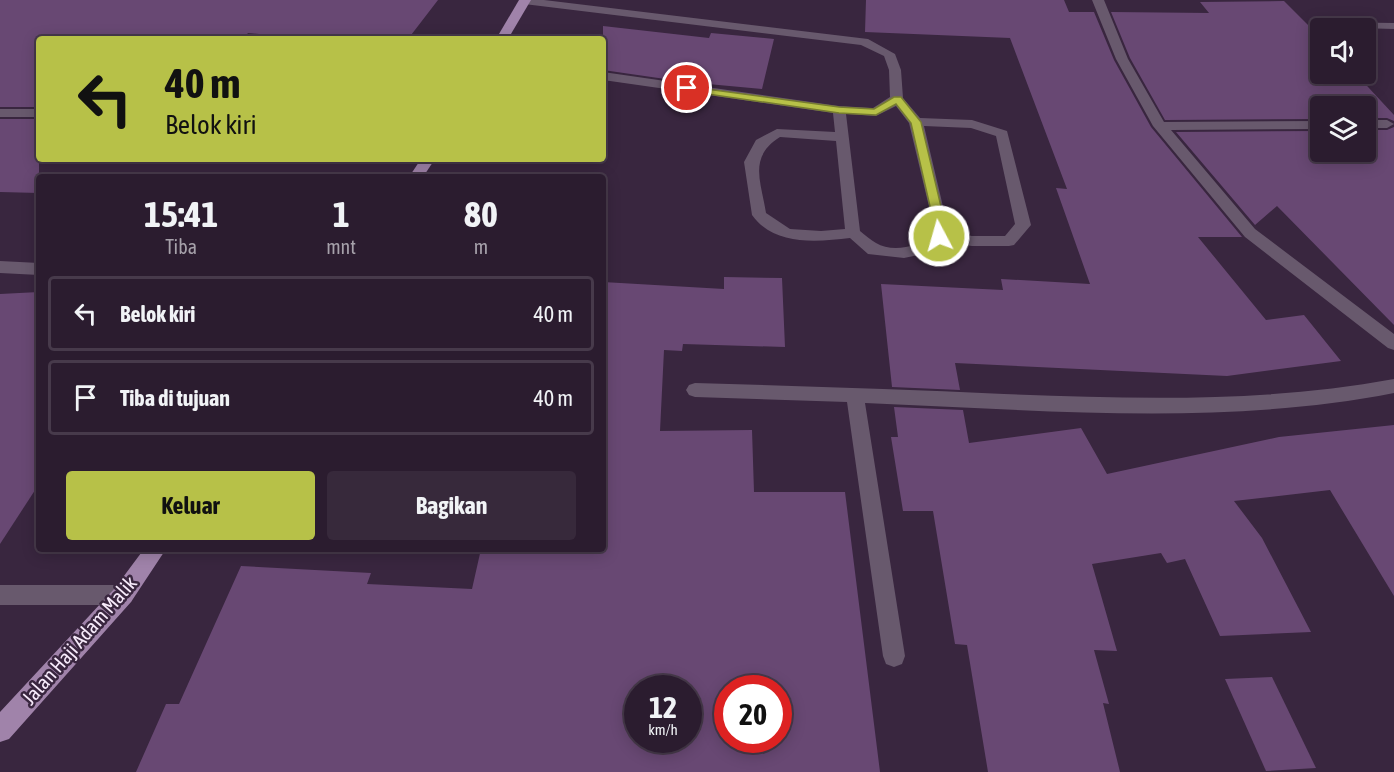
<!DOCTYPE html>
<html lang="id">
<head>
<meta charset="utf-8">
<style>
	:root { --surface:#2b1c2f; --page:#37293b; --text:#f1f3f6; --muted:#a6a1aa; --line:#473a4b; --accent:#b7c148 }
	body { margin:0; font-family:"Asap Condensed",sans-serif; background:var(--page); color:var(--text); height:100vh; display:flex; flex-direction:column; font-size:22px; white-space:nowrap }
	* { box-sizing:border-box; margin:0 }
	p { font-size:20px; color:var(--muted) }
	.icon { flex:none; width:33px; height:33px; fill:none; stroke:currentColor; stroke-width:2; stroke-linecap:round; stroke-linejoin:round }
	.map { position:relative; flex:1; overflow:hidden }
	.side { position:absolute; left:36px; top:174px; width:570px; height:378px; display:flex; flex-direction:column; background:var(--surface); border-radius:6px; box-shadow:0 3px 15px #0003,0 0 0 2px var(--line) }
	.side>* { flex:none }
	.top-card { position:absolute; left:36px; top:36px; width:570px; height:126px; border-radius:6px; box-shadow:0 3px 15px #0003,0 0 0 2px var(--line); background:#b7c148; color:#111; overflow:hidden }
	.fabs { position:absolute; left:1310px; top:18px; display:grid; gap:12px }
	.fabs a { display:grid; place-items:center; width:66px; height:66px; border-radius:6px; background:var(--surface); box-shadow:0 3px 15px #0003,0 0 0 2px var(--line); font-size:30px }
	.speed { position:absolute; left:624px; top:675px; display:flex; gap:12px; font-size:30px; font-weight:700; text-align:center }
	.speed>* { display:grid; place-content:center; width:78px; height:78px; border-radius:50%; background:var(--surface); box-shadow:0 3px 15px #0003,0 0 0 2px var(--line); line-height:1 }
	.speed small { font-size:15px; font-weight:400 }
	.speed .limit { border:9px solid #d22; background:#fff; color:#111 }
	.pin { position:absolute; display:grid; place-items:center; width:51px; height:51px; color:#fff; margin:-26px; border:3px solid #fff; border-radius:50%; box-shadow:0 2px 6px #0007 }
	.me { position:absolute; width:66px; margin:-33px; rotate:354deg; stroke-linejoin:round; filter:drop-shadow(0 0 4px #0008) }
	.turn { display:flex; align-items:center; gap:21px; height:126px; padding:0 30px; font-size:27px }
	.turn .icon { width:78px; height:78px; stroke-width:2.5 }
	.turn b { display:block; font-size:42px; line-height:51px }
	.eta { display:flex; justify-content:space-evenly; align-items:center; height:102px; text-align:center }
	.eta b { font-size:36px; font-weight:700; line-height:42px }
	.action { display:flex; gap:12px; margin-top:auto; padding:12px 30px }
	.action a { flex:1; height:69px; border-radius:6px; background:var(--accent); color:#111; font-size:24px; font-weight:700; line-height:69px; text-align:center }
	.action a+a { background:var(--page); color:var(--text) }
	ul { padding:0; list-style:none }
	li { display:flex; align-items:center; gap:18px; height:75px; margin:0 12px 9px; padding:0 18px; border:3px solid var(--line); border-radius:6px }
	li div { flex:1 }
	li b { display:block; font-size:22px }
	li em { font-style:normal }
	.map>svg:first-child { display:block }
	.building { fill:#684873; fill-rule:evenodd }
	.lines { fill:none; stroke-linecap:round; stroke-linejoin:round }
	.minor { fill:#68596d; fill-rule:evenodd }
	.major { fill:#a083aa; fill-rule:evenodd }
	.route { fill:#b7c148; stroke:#777d2f; stroke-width:1.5 }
	.labels { text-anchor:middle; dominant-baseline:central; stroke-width:5; stroke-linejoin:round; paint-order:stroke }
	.near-street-label { font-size:20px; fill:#f7ebfb; stroke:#39263f }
</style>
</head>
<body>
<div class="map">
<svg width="1394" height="772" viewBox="0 0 1394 772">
	<rect width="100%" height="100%" fill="#39263f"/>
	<g class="building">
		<path d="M 0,0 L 438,0 L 408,39 L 310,39 L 248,33 L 243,39 L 39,39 L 39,107 L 0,107 Z"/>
		<path d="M 866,0 L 1064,0 L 1069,12 L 1094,12 L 1114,60 L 1151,127 L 1242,237 L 1198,237 L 1266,320 L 1304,315 L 1341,361 L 1227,376 L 955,363 L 960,390 L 892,387 L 881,284 L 1003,290 L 1001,279 L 1090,284 L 1056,188 L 1067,189 L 1010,38 L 865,32 Z"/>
		<path d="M 1284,1 L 1320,37 L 1320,74 L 1356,74 L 1394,115 L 1394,121 L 1387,118 L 1365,118 L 1365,106 L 1320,106 L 1320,119 L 1165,120 L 1130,58 L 1111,12 L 1209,13 L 1200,2 Z"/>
		<path d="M 603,26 L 709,38 L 711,33 L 774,39 L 762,89 L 686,82 L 603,70 Z"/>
		<path d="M 0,119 L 39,119 L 39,193 L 0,192 Z"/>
		<path d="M 1394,127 L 1394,325 L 1277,206 L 1255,225 L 1176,132 L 1320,131 L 1320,152 L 1365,152 L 1365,130 L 1387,130 Z"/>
		<path d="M 724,277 L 782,278 L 785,347 L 683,344 L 682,351 L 664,350 L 660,431 L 752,430 L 754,492 L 845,492 L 880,772 L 136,772 L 166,704 L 179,704 L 241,566 L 371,573 L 367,584 L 472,589 L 481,549 L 603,549 L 603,282 L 724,289 ZM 638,688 L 688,688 L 688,740 L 638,740 ZM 728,688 L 778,688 L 778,740 L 728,740 Z"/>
		<path d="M 39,292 L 39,484 L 0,544 L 0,294 Z"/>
		<path d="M 894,407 L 963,410 L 969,443 L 1081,428 L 1107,474 L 1279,437 L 1394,425 L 1394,596 L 1330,490 L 1234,501 L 1262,538 L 1311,632 L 1220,636 L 1185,559 L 1167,563 L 1161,553 L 1092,564 L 1117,651 L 1094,650 L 1109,704 L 1103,703 L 1120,772 L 988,772 L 967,645 L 955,644 L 933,511 L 903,511 L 891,437 L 898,437 Z"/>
		<path d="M 1272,677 L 1316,768 L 1266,771 L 1225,679 Z"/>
	</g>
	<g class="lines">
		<g class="minor">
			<path d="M 519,0 L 544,0 L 868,39 L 895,54 L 901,70 L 903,98 L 920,118 L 972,120 L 1007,131 L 1031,225 L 1014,245 L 1009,246 L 972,246 L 943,242 L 933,252 L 904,258 L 868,254 L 850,238 C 816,242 774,246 752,215 L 744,162 L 756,140 L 777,129 L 835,132 L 833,113 L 603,80 L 603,72 L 839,106 L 873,108 L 890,97 L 889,70 L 884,56 L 861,45 L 524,4 L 520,3 ZM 896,106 L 909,123 L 931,215 L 931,235 C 919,247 892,253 876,243 C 871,240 865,235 860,231 L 846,114 L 876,116 ZM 924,126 L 971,128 L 996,136 L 1015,224 L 1005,236 L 972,236 L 946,232 L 945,215 ZM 780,137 L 836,141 L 845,229 L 821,231 L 790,229 L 766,213 C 761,181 748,157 780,137 Z"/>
			<path d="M 1092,0 L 1104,0 L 1128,59 L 1164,122 L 1320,121 L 1320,129 L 1171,130 L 1255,229 L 1394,334 L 1394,350 L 1388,348 L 1245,237 L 1153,126 L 1116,59 Z"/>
			<path d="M 1326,22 L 1394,23 L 1394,29 L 1322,27 L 1320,25 Z"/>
			<rect x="0" y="109" width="39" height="8"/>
			<path d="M 1365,120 L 1387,120 L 1394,124 L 1387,128 L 1365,128 Z"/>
			<path d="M 0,261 L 39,263 L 39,275 L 0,273 Z"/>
			<path d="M 1394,379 L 1394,393 C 1220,427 1042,410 865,403 L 905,656 L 902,664 L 894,667 L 886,664 L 883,656 L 847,402 L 695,397 L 689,395 L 686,390 L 689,385 L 695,383 C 798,386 901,389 1004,394 C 1135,399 1264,403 1394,379 Z"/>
			<path d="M 0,585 L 123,585 L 131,588 L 134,595 L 131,602 L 123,605 L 0,605 Z"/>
		</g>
		<g class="major">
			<path d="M 519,0 L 531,0 L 508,39 L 496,39 Z"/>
			<path d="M 421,159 L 435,159 L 423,177 L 409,177 Z"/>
			<path d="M 144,549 L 166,549 L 131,602 L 9,739 L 0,742 L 0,712 L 115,588 Z"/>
		</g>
	</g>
	<path class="route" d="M 684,86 L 839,107 L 874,109 L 894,97 L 901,97 L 921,122 L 943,215 L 945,236 L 939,240 L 933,236 L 932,215 L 911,123 L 896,104 L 876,115 L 839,113 L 687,91 L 684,91 Z"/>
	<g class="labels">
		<g class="near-street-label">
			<text transform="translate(79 640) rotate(-49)">Jalan Haji Adam Malik</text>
		</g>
	</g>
</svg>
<div class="fabs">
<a><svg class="icon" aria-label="sound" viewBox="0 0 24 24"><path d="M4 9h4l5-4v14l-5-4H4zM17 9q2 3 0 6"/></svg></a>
<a><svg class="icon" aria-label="layers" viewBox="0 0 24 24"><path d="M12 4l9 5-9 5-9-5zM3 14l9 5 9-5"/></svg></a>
</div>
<div class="speed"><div>12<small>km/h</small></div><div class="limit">20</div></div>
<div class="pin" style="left:687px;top:88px;background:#d93025"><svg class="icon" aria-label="arrive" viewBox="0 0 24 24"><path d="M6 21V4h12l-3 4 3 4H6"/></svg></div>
<svg class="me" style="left:939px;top:236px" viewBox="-20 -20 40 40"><circle r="17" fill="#b7c148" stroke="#fff" stroke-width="3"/><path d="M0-11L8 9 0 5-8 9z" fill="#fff"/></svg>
<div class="top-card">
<div class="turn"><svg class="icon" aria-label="left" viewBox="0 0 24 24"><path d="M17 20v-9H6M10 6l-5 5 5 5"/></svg><div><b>40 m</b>Belok kiri</div></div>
</div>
<section class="side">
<div class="eta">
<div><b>15:41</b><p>Tiba</p></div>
<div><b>1</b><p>mnt</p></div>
<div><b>80</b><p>m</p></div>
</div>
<ul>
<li><svg class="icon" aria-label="left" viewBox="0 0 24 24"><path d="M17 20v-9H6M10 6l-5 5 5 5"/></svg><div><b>Belok kiri</b></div><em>40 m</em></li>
<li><svg class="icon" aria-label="arrive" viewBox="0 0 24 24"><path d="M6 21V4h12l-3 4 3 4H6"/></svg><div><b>Tiba di tujuan</b></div><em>40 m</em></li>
</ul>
<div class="action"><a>Keluar</a><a>Bagikan</a></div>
</section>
</div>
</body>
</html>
